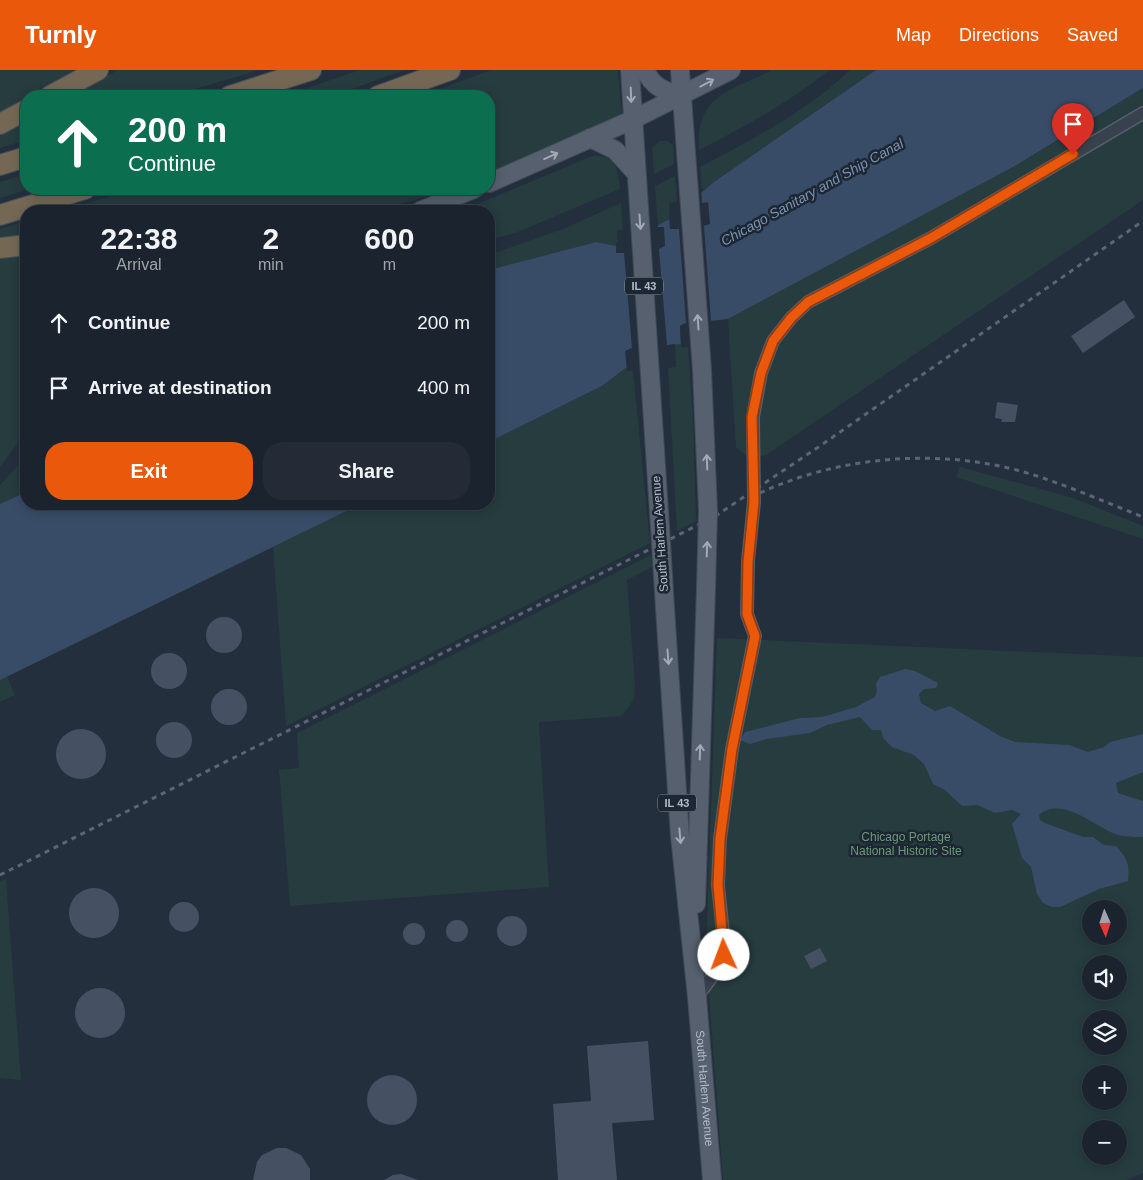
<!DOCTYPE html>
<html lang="en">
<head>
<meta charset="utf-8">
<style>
	:root { --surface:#1b232e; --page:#242b36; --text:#f1f3f6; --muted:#a0a4aa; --line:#39404a; --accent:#ea580c }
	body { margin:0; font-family:Helvetica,sans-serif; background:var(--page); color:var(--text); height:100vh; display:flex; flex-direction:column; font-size:19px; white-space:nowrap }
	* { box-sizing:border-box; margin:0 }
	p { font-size:16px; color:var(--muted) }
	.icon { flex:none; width:28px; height:28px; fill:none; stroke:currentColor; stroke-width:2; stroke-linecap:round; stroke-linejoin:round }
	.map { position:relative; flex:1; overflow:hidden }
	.details { position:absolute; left:20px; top:135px; width:475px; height:305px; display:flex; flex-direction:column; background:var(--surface); border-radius:20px; box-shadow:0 2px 12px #0003,0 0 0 1px var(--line) }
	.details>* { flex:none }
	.guide { position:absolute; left:20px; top:20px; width:475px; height:105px; border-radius:20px; box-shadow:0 2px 12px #0003,0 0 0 1px var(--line); background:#0b6e4f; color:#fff; overflow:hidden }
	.needle { width:32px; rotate:177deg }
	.tools { position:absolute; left:1082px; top:830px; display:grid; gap:10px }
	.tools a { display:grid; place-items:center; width:45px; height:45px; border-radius:50%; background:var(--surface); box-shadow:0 2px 12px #0003,0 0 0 1px var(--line); font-size:25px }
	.pin { position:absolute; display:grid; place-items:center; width:42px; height:42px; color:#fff; margin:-51px -21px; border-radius:50% 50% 50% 0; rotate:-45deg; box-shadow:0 0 5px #0007 }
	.pin .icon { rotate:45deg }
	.me { position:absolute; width:55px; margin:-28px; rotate:358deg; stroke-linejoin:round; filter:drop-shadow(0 0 4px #0008) }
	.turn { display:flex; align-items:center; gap:18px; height:105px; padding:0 25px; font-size:22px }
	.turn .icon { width:65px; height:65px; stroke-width:2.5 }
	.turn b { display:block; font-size:35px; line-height:42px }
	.eta { display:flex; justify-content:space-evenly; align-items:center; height:85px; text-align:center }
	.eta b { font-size:30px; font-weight:600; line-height:35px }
	.action { display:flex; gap:10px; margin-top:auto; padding:10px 25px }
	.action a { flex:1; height:58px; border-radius:20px; background:var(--accent); color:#fff; font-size:20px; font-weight:600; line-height:58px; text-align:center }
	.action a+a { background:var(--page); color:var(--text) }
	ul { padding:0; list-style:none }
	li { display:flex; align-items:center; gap:15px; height:65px; padding:0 25px }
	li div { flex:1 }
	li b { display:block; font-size:19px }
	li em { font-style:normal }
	header { display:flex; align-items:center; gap:30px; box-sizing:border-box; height:70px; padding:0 25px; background:var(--accent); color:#fff }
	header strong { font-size:24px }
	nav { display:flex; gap:28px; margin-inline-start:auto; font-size:18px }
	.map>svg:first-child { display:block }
	.green { fill:#263c3f; fill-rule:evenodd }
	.water { fill:#394c67 }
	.pier { fill:#242f3e }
	.building { fill:#455162 }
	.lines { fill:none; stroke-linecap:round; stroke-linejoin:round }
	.street-casing { stroke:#565f6c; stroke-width:14 }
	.primary-casing { stroke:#414a57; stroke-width:20 }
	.highway-casing { stroke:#434c59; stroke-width:22 }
	.street { stroke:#38414e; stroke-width:11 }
	.primary { stroke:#56606e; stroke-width:18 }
	.highway { stroke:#746855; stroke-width:20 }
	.rail { stroke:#5a6575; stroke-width:3; stroke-dasharray:5 5; stroke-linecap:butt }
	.primary-bridge-casing { stroke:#414a57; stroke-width:20; stroke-linecap:butt }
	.primary-bridge { stroke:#56606e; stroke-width:18 }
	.oneway { stroke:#a1aab7 }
	.route-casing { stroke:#983908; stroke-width:12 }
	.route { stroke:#ea580c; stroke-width:9 }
	.labels { text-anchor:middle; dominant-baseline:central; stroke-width:5; stroke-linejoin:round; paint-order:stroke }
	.shield { fill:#1d2633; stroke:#878f9c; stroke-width:1 }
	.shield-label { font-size:11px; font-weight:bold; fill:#b4bcc9 }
	.street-label { font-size:12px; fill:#b4bcc9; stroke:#1d2633 }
	.park-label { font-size:12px; fill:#6b9a76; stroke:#1d2633 }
	.water-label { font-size:14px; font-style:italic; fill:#7c92b1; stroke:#1d2633 }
</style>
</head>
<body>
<header>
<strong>Turnly</strong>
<nav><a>Map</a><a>Directions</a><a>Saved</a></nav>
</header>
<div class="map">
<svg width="1143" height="1110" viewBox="0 0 1143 1110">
	<rect width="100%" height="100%" fill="#242f3e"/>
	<g class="green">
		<path d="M 0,0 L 76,0 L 26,26 L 0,43 Z"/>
		<path d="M 118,0 L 259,0 L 172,26 L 69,26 Z"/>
		<path d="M 360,0 L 404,0 L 333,26 L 284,26 Z"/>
		<path d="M 491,0 L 618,0 L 622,45 L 539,84 L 489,105 L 489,26 L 421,26 Z"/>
		<path d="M 772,0 L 829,0 C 789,33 745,56 699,80 C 695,24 731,21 772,0 Z"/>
		<path d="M 850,0 L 876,0 L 702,121 L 700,97 C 753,69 806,42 850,0 Z"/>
		<path d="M 1143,18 L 1143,130 L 766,385 L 749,388 L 736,377 L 728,249 L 1013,97 Z"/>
		<path d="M 26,49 L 26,70 L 0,78 L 0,64 Z"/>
		<path d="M 660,71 L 667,71 L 673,75 L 674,94 L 654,104 L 652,78 Z"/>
		<path d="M 592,86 C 616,84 618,100 620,119 L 515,163 L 489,170 L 489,141 L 461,141 Z"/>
		<path d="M 26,104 L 26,119 L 29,119 L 0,128 L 0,112 Z"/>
		<path d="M 675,106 L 677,132 L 669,133 L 670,149 L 658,155 L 655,116 Z"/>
		<path d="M 135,119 L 452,119 L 376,141 L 60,141 Z"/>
		<path d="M 621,133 L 623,160 L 617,160 L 618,172 L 616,176 L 596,172 L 489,200 L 489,185 L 563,159 Z"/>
		<path d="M 26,151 L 26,168 L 0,171 L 0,159 Z"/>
		<path d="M 26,186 L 26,362 L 0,397 L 0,188 Z"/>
		<path d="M 675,274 L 681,274 L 682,278 L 688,277 L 693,350 L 696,451 L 677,461 L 668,298 L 676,297 Z"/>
		<path d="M 627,297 L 627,301 L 633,301 L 650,473 L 286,656 L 273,477 L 361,434 L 489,434 L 489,372 L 602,316 Z"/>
		<path d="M 26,387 L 26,422 L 0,434 L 0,415 Z"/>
		<path d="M 960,397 L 1073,428 L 1143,456 L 1143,469 L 956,407 Z"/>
		<path d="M 651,485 L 652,497 L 627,510 L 635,616 L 634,629 L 622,646 L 539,652 L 549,817 L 290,836 L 279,700 L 299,698 L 297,663 Z"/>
		<path d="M 717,568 L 1143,587 L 1143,1103 L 1127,1110 L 723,1110 L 706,884 ZM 1091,839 L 1119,839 L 1119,866 L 1091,866 ZM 1091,894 L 1119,894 L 1119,921 L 1091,921 ZM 1091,949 L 1119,949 L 1119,976 L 1091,976 ZM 1091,1004 L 1119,1004 L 1119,1031 L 1091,1031 ZM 1091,1059 L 1119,1059 L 1119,1086 L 1091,1086 Z"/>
		<path d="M 7,606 L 15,625 L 0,632 L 0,610 Z"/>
		<path d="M 6,809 L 21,1010 L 0,1008 L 0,812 Z"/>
	</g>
	<g class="water">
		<path d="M 876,0 L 1143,0 L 1143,18 L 1013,97 L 728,249 L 683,254 L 680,256 L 681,274 L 632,278 L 626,281 L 627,297 L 602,316 L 489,372 L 489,200 L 596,172 L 616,176 L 670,149 L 714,112 Z"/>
		<path d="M 26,422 L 26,434 L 361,434 L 0,610 L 0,434 Z"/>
		<path d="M 905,599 L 915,601 L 938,613 L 936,618 L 924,619 L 919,624 L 921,633 L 935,641 L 950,636 L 1000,666 L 1015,672 L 1069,675 L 1088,682 L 1104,677 L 1110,672 L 1143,664 L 1143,702 L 1116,713 L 1118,723 L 1143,731 L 1143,767 C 1134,767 1123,767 1115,764 C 1095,756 1061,725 1039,745 L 1040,750 L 1045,753 L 1083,767 L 1093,767 L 1104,775 L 1116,776 C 1127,788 1130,794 1128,811 L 1099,819 L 1060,837 L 1052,837 L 1043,833 L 1037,824 L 1031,797 L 1022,788 L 1012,754 L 1021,744 L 1012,740 L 995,743 L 977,735 L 962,736 L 945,720 L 933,714 L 924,694 L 914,685 L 892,677 L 883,668 L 881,660 L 872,660 L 860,647 L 827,655 L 810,663 L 766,669 L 750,674 L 740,670 L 745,662 L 800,648 L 822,647 L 856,637 L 875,627 L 877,621 L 876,614 L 880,607 Z"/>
	</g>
	<g class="pier">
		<path d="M 701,118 L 702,133 L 708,132 L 710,154 L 704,156 L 711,251 L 719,251 L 719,253 L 682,257 L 683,274 L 681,277 L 680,256 L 686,253 L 679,159 L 670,159 L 669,146 Z"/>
		<path d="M 658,152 L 658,157 L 664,157 L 665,176 L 659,179 L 667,275 L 675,274 L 675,277 L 628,282 L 629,297 L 627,300 L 625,281 L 632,278 L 624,183 L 616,183 L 616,173 Z"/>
	</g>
	<g class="building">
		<path d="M 1124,230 L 1135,247 L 1083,283 L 1071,266 Z"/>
		<path d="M 997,332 L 1018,335 L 1015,352 L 1001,352 L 1002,349 L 995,348 Z"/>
		<circle cx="224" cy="565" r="18"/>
		<circle cx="169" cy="601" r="18"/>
		<circle cx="229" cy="637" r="18"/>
		<circle cx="174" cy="670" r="18"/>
		<circle cx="81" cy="684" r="25"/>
		<circle cx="94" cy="843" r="25"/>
		<circle cx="184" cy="847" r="15"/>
		<circle cx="512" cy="861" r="15"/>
		<circle cx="457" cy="861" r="11"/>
		<circle cx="414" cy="864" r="11"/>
		<path d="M 820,878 L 827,891 L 811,899 L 804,886 Z"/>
		<circle cx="100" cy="943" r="25"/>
		<path d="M 648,971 L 654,1050 L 612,1053 L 617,1110 L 558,1110 L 553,1034 L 591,1031 L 587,976 Z"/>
		<circle cx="392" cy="1030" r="25"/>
		<path d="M 277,1078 L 286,1078 L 301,1085 L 310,1099 L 310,1110 L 253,1110 L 257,1092 L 262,1085 Z"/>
		<path d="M 401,1104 L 418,1110 L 384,1110 L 393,1105 Z"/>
	</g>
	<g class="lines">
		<g class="street-casing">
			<path id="street" d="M 697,927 L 723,892 L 723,863 L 718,815 L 720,769 L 732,679 L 755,566 L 747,544 L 748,491 L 754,432 L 753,347 L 761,303 L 773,271 L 791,248 L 808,232 L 931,168 L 1143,43"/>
		</g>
		<g class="primary-casing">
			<g id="primary">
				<path d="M 630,0 L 660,457"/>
				<path d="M 645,0 C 653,18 665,21 682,26"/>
				<path d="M 680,0 L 702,300 L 708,441"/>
				<path d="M 590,68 L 615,80 L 636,103"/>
				<path d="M 489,113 L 632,50 L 731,0"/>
				<path d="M 420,141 L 474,119"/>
				<path id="s1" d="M 665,538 L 680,766 L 697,927 L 712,1110"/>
				<path d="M 696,834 L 706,518"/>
			</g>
		</g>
		<g class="highway-casing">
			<g id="highway">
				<path d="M 50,26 L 98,0"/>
				<path d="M 230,26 L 311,0"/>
				<path d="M 378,26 L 450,0"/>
				<path d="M 0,54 L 26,40"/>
				<path d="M 0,95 L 26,87"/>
				<path d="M 0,145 L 85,119"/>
				<path d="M 0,178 L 26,175"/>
			</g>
		</g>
		<use href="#street" class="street"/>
		<use href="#primary" class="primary"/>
		<use href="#highway" class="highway"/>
		<g class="rail">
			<path d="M 760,423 C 844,384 948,377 1037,406 C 1073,418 1108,433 1143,447"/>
			<path d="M 0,805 L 714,447 L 820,376 L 1143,151"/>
		</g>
		<g class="primary-bridge-casing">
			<g id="primary-bridge">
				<path d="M 660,457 L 665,538"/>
				<path d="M 706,518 L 708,441"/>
			</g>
		</g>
		<use href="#primary-bridge" class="primary-bridge"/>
	</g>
	<defs><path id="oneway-shaft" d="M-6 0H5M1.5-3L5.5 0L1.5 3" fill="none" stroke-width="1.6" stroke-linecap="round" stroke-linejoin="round" transform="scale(1.25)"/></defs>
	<g class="oneway">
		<use href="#oneway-shaft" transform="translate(707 13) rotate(-28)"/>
		<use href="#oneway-shaft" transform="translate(631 25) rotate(88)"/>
		<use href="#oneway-shaft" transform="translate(551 86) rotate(-24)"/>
		<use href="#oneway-shaft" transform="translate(640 152) rotate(86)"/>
		<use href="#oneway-shaft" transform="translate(698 252) rotate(-94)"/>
		<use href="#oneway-shaft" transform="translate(707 392) rotate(-92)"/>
		<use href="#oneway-shaft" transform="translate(707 479) rotate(-88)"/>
		<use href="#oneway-shaft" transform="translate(668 587) rotate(86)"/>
		<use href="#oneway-shaft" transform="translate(700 682) rotate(-88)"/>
		<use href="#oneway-shaft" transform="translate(680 766) rotate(85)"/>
	</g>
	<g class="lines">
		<g class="route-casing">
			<path id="route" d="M 724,885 L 718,815 L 720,769 L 732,679 L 755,566 L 747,544 L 748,492 L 754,432 L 752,347 L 761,303 L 773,271 L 791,248 L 808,232 L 931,168 L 1073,84"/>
		</g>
		<use href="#route" class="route"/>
	</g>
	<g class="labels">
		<g class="shield">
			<rect x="625" y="207.5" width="38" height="17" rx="4"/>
			<rect x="658" y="724.5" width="38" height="17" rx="4"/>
		</g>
		<g class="shield-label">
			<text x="644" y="216">IL 43</text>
			<text x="677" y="733">IL 43</text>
		</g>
		<g class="street-label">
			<text transform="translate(660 464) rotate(-94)">South Harlem Avenue</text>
			<text stroke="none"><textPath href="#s1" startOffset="482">South Harlem Avenue</textPath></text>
		</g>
		<g class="park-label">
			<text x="906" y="767">Chicago Portage<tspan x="906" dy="14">National Historic Site</tspan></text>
		</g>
		<g class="water-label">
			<text transform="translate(812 122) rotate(-29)">Chicago Sanitary and Ship Canal</text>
		</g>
	</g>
</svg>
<div class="tools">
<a><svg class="needle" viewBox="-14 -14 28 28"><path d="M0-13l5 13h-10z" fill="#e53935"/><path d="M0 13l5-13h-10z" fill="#a0a4aa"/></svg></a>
<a><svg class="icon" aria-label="sound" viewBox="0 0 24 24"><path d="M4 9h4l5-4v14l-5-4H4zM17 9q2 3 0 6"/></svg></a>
<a><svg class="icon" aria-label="layers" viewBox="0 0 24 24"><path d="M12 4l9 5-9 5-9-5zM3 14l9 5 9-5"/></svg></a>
<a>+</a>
<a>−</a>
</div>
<div class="pin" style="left:1073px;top:84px;background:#d93025"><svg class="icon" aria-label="arrive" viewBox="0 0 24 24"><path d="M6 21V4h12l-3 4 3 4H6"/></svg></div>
<svg class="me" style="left:724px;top:885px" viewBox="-20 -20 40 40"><circle r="19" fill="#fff"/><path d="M0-13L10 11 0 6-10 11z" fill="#ea580c"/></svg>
<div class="guide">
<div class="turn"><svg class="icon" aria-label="ahead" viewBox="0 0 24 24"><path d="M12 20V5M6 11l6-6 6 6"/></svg><div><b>200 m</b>Continue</div></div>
</div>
<section class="details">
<div class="eta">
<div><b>22:38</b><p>Arrival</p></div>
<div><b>2</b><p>min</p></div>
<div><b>600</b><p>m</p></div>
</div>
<ul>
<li><svg class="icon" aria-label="ahead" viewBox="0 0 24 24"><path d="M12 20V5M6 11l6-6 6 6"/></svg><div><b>Continue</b></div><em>200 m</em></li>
<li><svg class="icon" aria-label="arrive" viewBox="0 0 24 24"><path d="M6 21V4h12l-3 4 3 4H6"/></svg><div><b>Arrive at destination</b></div><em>400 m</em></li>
</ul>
<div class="action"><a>Exit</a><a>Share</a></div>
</section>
</div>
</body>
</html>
